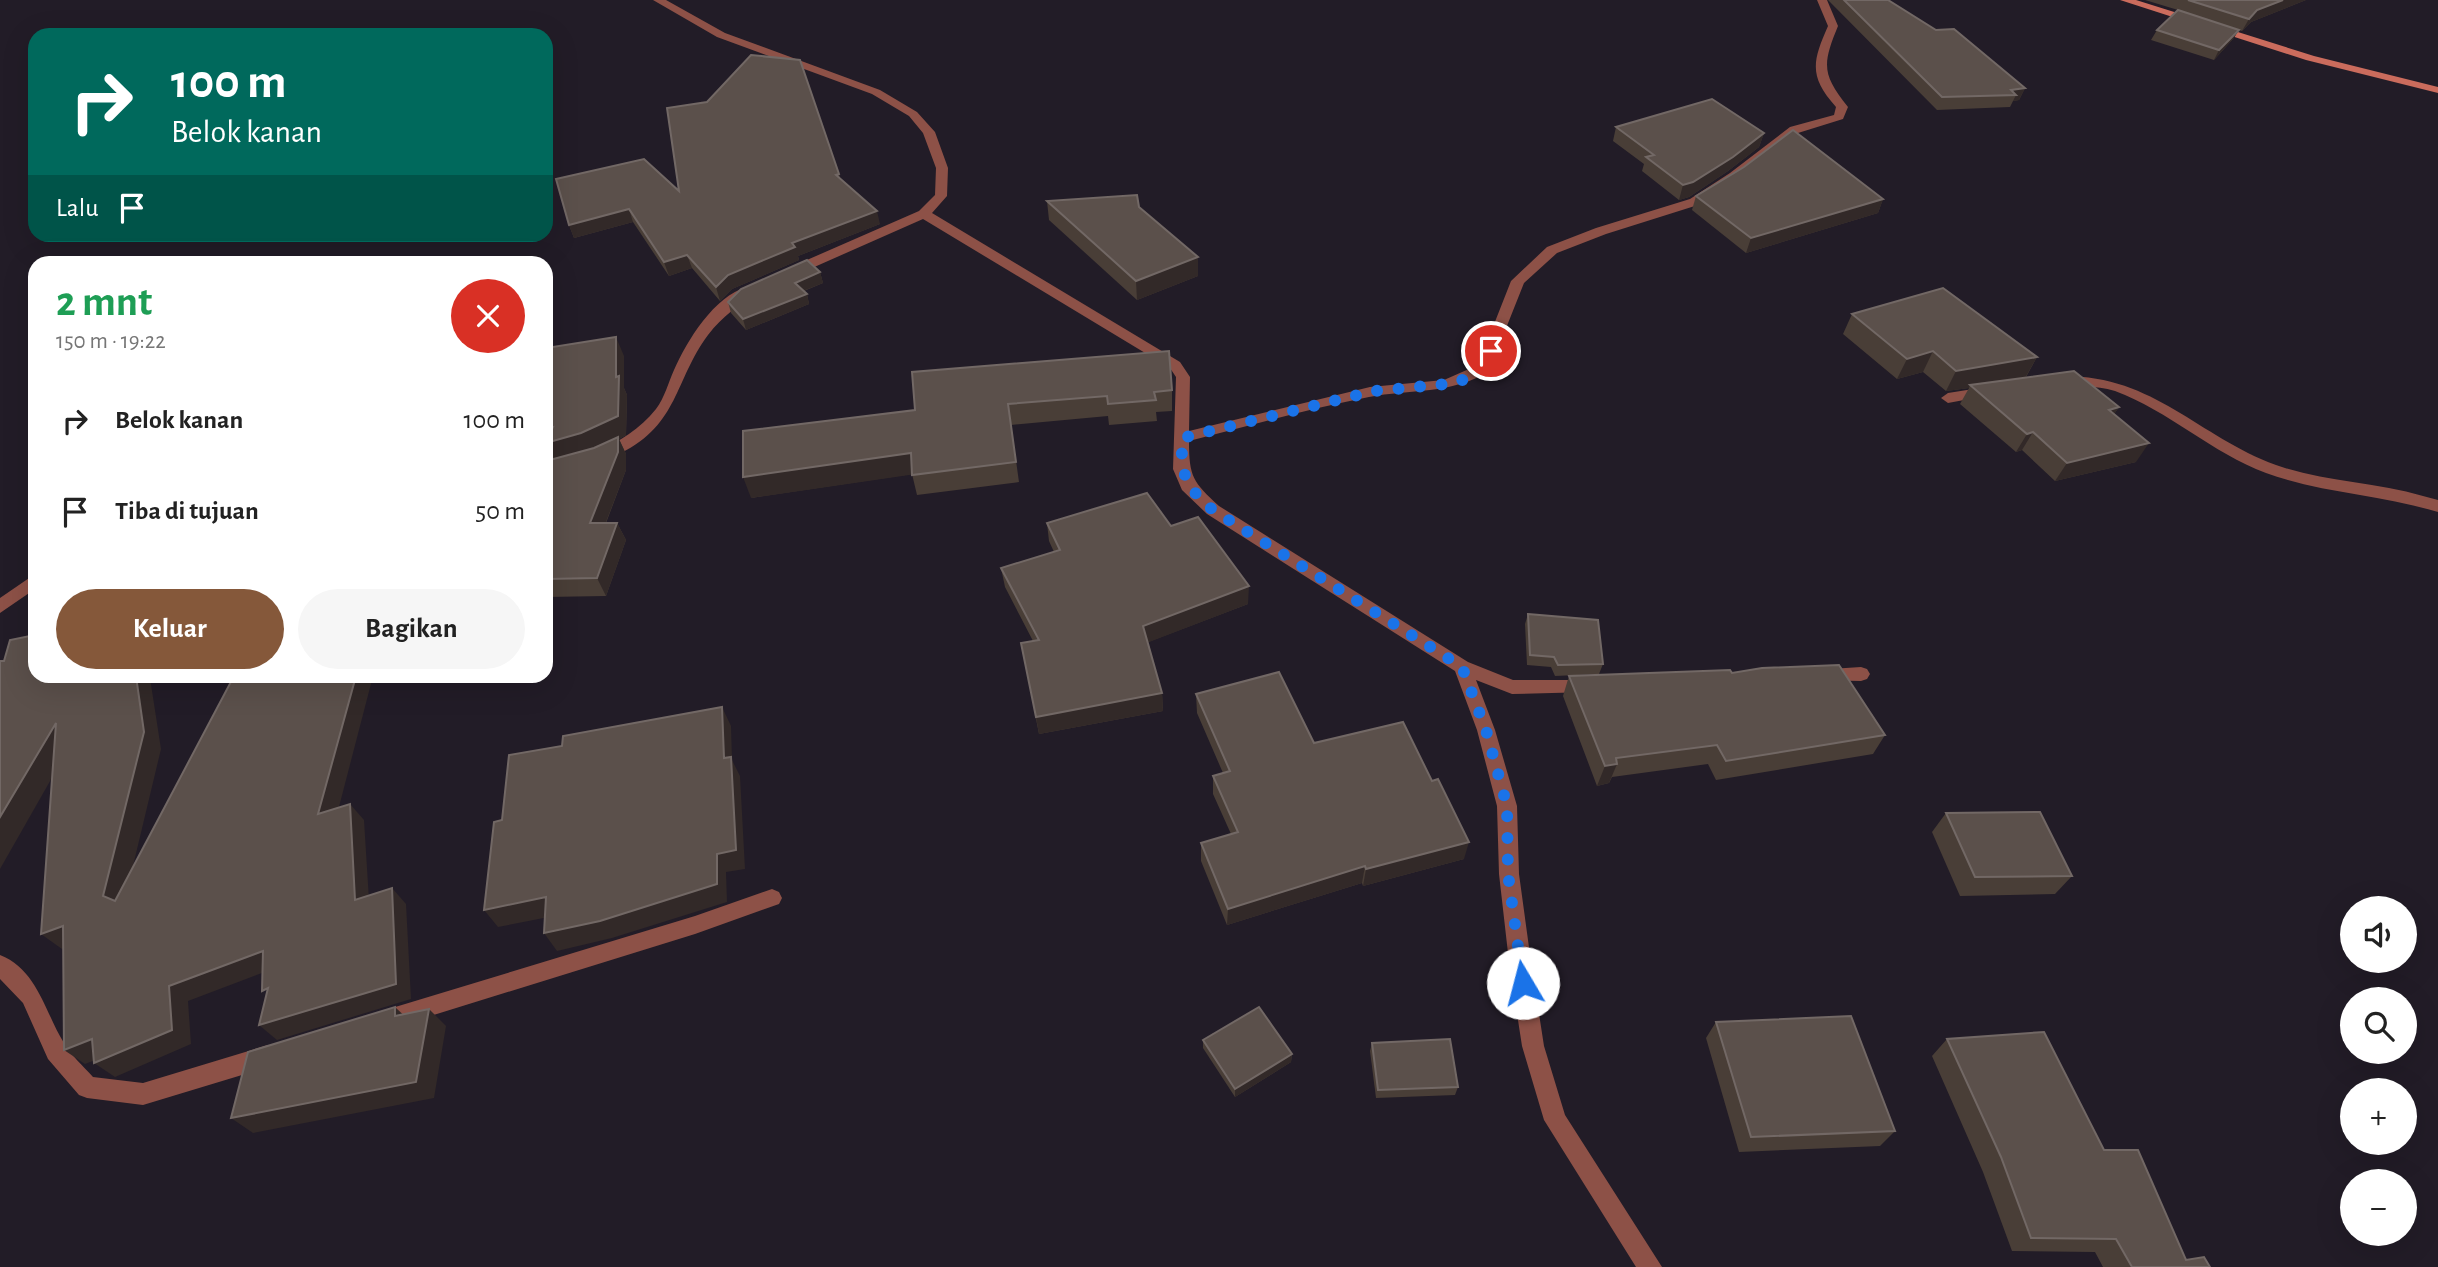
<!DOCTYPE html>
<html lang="id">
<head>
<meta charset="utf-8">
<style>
	:root { --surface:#fff; --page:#f6f6f6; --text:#222; --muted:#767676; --accent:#85583a }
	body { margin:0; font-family:"Alegreya Sans",sans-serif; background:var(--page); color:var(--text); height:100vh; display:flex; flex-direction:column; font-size:26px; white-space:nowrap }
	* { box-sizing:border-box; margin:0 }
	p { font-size:23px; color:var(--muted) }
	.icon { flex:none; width:38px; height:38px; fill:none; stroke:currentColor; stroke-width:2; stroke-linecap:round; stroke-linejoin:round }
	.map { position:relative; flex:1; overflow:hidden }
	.drawer { position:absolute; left:28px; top:256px; width:525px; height:427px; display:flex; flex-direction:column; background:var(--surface); border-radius:21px; box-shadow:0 7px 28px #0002 }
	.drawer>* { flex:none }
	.top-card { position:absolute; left:28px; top:28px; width:525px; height:214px; border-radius:21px; box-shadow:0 7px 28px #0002; background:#00695c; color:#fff; overflow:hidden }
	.controls { position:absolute; left:2340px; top:896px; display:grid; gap:14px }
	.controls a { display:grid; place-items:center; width:77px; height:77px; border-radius:50%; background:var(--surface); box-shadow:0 7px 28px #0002; font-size:35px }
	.pin { position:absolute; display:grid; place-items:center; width:60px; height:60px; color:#fff; margin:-30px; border:4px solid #fff; border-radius:50%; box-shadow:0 2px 7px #0007 }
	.me { position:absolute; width:77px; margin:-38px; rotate:352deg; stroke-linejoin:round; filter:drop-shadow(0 0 5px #0008) }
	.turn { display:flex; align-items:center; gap:24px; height:147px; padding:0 28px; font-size:32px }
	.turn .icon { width:91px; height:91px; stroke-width:2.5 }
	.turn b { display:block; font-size:49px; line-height:60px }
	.then { display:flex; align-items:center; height:66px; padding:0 28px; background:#0003; gap:14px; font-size:26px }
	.round { display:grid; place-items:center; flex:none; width:74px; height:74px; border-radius:37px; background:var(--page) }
	.headline { display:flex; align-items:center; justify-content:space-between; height:119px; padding:0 28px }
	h1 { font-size:42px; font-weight:700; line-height:52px; color:#1e9e55 }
	.primary-button { display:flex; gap:14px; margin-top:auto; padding:14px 28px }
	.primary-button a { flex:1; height:80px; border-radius:42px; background:var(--accent); color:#fff; font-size:28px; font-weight:700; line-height:80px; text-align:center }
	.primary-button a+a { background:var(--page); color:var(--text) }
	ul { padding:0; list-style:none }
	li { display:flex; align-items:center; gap:21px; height:91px; padding:0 28px }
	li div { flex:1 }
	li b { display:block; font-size:26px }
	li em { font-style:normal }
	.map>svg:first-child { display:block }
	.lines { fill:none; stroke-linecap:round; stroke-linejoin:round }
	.street { fill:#8d5147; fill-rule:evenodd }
	.secondary { fill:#cb6c5d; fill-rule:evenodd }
	.wall { fill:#493e37 }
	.shaded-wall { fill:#322928 }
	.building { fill:#5b504b; stroke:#726865; stroke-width:2 }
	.route { stroke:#1a73e8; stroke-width:12; stroke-dasharray:0 21.6 }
</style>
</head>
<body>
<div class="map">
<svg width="2438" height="1267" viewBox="0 0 2438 1267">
	<rect width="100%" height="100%" fill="#221c27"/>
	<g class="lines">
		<g class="street">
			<path d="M 653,0 L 666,0 L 725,33 L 880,90 L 917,112 L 935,132 L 948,168 L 947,196 L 932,213 L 1180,362 L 1190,377 L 1189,431 L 1370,387 L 1444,380 L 1478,365 L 1511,281 L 1547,247 L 1596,228 L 1690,199 L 1730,173 L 1790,127 L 1834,115 L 1836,107 C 1809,77 1812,62 1828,26 L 1817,0 L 1827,0 L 1838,26 C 1822,65 1822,74 1848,107 L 1843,119 L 1798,133 L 1738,179 L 1698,205 L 1606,234 L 1557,253 L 1524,283 L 1489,371 C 1451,395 1410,389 1369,397 C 1308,409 1249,426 1189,441 C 1189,477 1193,482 1219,506 L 1468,662 L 1513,680 L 1596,680 L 1599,685 L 1596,690 L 1590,692 L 1512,694 L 1476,680 L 1495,730 L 1517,806 L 1519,874 L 1531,962 L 1544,1046 L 1565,1115 L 1662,1267 L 1636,1267 L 1544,1120 L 1522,1046 L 1509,962 L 1499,874 L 1497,806 L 1477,730 L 1455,671 L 1207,514 L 1182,490 L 1173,469 L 1176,377 L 1170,368 L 923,219 L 794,276 L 784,276 L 784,270 L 919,211 L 935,195 L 936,168 L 923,133 L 909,116 L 872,94 L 717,37 Z"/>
			<path d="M 747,287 L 754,291 C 739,307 723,315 708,335 C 674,381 679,424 621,453 C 612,457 605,462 596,460 L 593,456 L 596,452 C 619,442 640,429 656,409 C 665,397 668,383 674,370 C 687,341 714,296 747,287 Z"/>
			<path d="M 2062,376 C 2154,375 2197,436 2276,465 C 2323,482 2375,482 2423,496 L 2438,500 L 2438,512 C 2382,495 2321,493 2266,473 C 2212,453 2169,411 2115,391 C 2095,384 2076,389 2057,384 L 2055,381 Z"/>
			<path d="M 1986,387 L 1993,392 L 1991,395 L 1948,403 L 1941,398 L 1948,393 Z"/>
			<path d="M 35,574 L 35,589 L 0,613 L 0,598 Z"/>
			<path d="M 1861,667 L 1867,669 L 1870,674 L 1867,679 L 1861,681 L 1815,680 L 1812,675 L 1815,670 Z"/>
			<path d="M 772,889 L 779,892 L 782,898 L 779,904 L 695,934 L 382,1031 L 374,1028 L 371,1021 L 374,1014 L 382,1011 L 695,916 Z"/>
			<path d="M 0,955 C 38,970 45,1013 64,1043 C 71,1055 83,1066 93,1077 L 143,1083 L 268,1045 L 276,1048 L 279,1056 L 276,1064 L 268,1067 L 143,1105 L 87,1098 L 79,1095 L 48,1059 L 23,1003 L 0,979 Z"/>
		</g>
		<path class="secondary" d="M 2120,0 L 2136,0 L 2314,56 L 2438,87 L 2438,93 L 2306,60 Z"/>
	</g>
	<g class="wall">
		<path d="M 1828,0 L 1888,0 L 2025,88 L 2019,100 L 2013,101 L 2010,107 L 1937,110 Z"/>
		<path d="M 2145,0 L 2306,0 L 2251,22 L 2242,31 L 2236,29 L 2239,30 L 2233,39 L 2214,60 L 2151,40 L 2157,30 L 2178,10 Z"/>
		<path d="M 1616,127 L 1764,133 L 1759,147 L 1728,171 L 1689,197 L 1679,200 L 1642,171 L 1644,164 L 1613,141 Z"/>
		<path d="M 839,174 L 840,178 L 880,224 L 798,256 L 799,260 L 732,289 L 720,301 L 692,268 L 669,276 L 633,222 L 574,238 L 569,225 L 679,191 Z"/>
		<path d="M 1696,196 L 1883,199 L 1878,213 L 1746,253 L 1692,210 Z"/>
		<path d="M 1047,201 L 1139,207 L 1198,257 L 1198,276 L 1137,300 L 1049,220 Z"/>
		<path d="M 820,272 L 823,283 L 804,291 L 807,294 L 809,304 L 746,330 L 731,313 L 728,302 Z"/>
		<path d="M 1852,314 L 2037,357 L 2026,377 L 2119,407 L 2114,414 L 2136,462 L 2055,481 L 2022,450 L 2016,452 L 1960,404 L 1969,388 L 1946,391 L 1923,372 L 1897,379 L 1843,334 Z"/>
		<path d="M 546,348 L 624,356 L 624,388 L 627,395 L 626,435 L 619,439 L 626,454 L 626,470 L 606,523 L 617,523 L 626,540 L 606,596 L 546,597 L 546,461 L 553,459 L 548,448 L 546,449 Z"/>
		<path d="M 1172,390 L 1172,411 L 1156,412 L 1157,421 L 1109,425 L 1108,416 L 1011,425 L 1019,482 L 917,495 L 912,474 L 751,498 L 915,410 Z"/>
		<path d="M 1047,523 L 1171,526 L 1248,604 L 1148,642 L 1162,693 L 1163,711 L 1039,734 L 1021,643 L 1033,641 L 1005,587 L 1001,568 L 1054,552 L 1049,541 Z"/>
		<path d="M 1528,614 L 1603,664 L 1599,674 L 1555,676 L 1551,667 L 1527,665 L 1525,624 Z"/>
		<path d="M 1732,673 L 1885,735 L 1873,754 L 1716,780 L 1708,764 L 1612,777 L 1609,783 L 1597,786 L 1563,696 L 1569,676 Z"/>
		<path d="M 1196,694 L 1314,743 L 1464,859 L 1363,886 L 1362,883 L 1227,925 L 1201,861 L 1201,843 L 1231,834 L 1213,794 L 1213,776 L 1223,773 L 1197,713 Z"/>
		<path d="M 1946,813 L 2072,876 L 2055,894 L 1960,896 L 1932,832 Z"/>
		<path d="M 1716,1022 L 1895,1131 L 1880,1146 L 1739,1152 L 1706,1038 Z"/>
		<path d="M 1947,1039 L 2104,1150 L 2186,1260 L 2210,1267 L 2103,1267 L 2095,1252 L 2012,1251 L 1983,1172 L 1932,1056 Z"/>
		<path d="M 1203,1040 L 1292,1054 L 1291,1062 L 1235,1097 L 1203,1048 Z"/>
		<path d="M 1372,1043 L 1458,1087 L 1455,1095 L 1376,1098 L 1370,1051 Z"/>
	</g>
	<g class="shaded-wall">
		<path d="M 2283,0 L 2306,0 L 2251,22 L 2242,31 L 2249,19 L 2257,10 Z"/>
		<path d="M 2239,30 L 2233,39 L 2214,60 L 2219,50 Z"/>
		<path d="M 2025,88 L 2019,100 L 2013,101 L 2016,95 L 2011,90 Z"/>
		<path d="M 1764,133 L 1759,147 L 1728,171 L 1689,197 L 1679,200 L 1683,185 Z"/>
		<path d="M 1883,199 L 1878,213 L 1746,253 L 1751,238 Z"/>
		<path d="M 629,209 L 633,222 L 574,238 L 569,225 Z"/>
		<path d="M 877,211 L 880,224 L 798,256 L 799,260 L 732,289 L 720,301 L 716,287 L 728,275 L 792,243 Z"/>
		<path d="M 687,255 L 692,268 L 669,276 L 664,262 Z"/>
		<path d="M 1198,257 L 1198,276 L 1137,300 L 1136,281 Z"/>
		<path d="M 820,272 L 823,283 L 798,293 L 795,283 Z"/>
		<path d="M 807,294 L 809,304 L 746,330 L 743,319 Z"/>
		<path d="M 616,337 L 624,356 L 624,388 L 627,395 L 626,435 L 619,439 L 626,454 L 626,470 L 599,540 L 548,448 L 546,449 L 546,428 L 616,377 Z"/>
		<path d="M 1933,351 L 1923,372 L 1897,379 L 1907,359 Z"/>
		<path d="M 2037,357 L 2025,378 L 1970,385 L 1969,388 L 1946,391 L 1956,371 Z"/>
		<path d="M 2119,407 L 2107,425 L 2109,410 Z"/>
		<path d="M 2033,432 L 2022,450 L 2016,452 L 2027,434 Z"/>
		<path d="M 2149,443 L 2136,462 L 2055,481 L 2067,463 Z"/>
		<path d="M 911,453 L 916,474 L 751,498 L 743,477 Z"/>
		<path d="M 617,523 L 626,540 L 606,596 L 597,578 Z"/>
		<path d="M 1249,586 L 1248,604 L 1144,644 L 1143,626 Z"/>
		<path d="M 136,676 L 163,676 L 150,678 L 161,749 L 122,912 L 103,896 Z"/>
		<path d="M 356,676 L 373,676 L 333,830 L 318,814 Z"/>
		<path d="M 1162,693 L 1163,711 L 1039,734 L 1036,717 Z"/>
		<path d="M 722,707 L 731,726 L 732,760 L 740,776 L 745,869 L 726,872 L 727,902 L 612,938 L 557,951 L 544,933 L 717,854 L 724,758 Z"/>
		<path d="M 56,723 L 74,739 L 0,869 L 0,817 Z"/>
		<path d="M 1617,764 L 1609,783 L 1597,786 L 1605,766 Z"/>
		<path d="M 350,804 L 364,820 L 370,916 L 355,900 Z"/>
		<path d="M 1469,842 L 1464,859 L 1363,886 L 1366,869 Z"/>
		<path d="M 1365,866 L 1362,883 L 1227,925 L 1228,909 Z"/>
		<path d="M 392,888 L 406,904 L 411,999 L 277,1040 L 259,1025 Z"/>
		<path d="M 546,897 L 559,915 L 498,927 L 484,910 Z"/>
		<path d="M 63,926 L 83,942 L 62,949 L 41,934 Z"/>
		<path d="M 263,951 L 280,966 L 188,1001 L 191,1044 L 115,1077 L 94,1063 L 169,986 Z"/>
		<path d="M 395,1007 L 413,1024 L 395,1016 Z"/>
		<path d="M 429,1009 L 446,1026 L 434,1098 L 253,1133 L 231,1118 Z"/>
		<path d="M 92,1039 L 113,1053 L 85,1064 L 64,1050 Z"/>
		<path d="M 1292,1054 L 1291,1062 L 1235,1097 L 1235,1089 Z"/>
	</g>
	<g class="building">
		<path d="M 1844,0 L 1888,0 L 1936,30 L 1954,29 L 2025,88 L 2011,90 L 2016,95 L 1942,97 Z"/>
		<path d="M 2188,0 L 2283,0 L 2257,10 L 2249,19 Z"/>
		<path d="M 2178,10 L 2239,30 L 2219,50 L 2157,30 Z"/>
		<path d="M 751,55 L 800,60 L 839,174 L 836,175 L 877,211 L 792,243 L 795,247 L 728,275 L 716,287 L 687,255 L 664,262 L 629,209 L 569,225 L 556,179 L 644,159 L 679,191 L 667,108 L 707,102 Z"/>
		<path d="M 1712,99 L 1764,133 L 1733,157 L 1693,182 L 1683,185 L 1646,157 L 1654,155 L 1616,127 Z"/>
		<path d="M 1793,130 L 1883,199 L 1751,238 L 1696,196 L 1744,167 Z"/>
		<path d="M 1137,195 L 1139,207 L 1198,257 L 1136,281 L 1047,201 Z"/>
		<path d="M 807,260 L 820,272 L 795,283 L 807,294 L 743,319 L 728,302 L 741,289 Z"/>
		<path d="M 1943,288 L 2037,357 L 1956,371 L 1933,351 L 1907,359 L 1852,314 Z"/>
		<path d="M 616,337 L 616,377 L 619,376 L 618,416 L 581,433 L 546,443 L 553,427 L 546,428 L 546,348 Z"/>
		<path d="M 1169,351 L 1172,390 L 1154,392 L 1156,400 L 1108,404 L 1107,396 L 1008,404 L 1016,462 L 912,475 L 911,453 L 743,477 L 743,431 L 915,410 L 912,372 Z"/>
		<path d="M 2074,371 L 2119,407 L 2109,410 L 2149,443 L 2067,463 L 2033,432 L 2027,434 L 1970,385 Z"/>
		<path d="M 618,437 L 618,452 L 590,523 L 617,523 L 597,578 L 546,579 L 546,461 L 594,448 Z"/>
		<path d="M 1147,493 L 1171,526 L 1198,517 L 1249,586 L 1143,626 L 1162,693 L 1036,717 L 1021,643 L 1039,640 L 1001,568 L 1060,550 L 1047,523 Z"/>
		<path d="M 1528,614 L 1598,620 L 1603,664 L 1558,665 L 1554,657 L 1530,655 Z"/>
		<path d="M 35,635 L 35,676 L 136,676 L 144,732 L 103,896 L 115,901 L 234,676 L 356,676 L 318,814 L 350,804 L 355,900 L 392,888 L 396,984 L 259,1025 L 268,988 L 262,991 L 263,951 L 169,986 L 172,1030 L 94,1063 L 92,1039 L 64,1050 L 63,926 L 41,934 L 56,723 L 0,817 L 0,661 L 4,661 L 10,640 Z"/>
		<path d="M 1839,665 L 1885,735 L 1726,761 L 1717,745 L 1616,758 L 1617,764 L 1605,766 L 1569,676 L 1730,670 L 1732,673 L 1762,668 Z"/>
		<path d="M 1279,672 L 1314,743 L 1403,722 L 1432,781 L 1438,779 L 1469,842 L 1366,869 L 1365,866 L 1228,909 L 1201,843 L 1238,832 L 1213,776 L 1230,771 L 1196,694 Z"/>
		<path d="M 722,707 L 724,758 L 731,757 L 736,850 L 717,854 L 717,884 L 600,921 L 544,933 L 546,897 L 484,910 L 494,822 L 502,820 L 509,755 L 562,746 L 563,736 Z"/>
		<path d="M 2040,812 L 2072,876 L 1975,877 L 1946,813 Z"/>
		<path d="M 395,1007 L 395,1016 L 429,1009 L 416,1082 L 231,1118 L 248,1052 Z"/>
		<path d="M 1259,1007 L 1292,1054 L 1235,1089 L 1203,1040 Z"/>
		<path d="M 1851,1016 L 1895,1131 L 1751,1137 L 1716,1022 Z"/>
		<path d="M 2044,1032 L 2104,1150 L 2138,1150 L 2186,1260 L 2204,1257 L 2210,1267 L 2132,1267 L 2116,1239 L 2031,1238 L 2001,1157 L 1947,1039 Z"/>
		<path d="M 1450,1039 L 1458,1087 L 1378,1090 L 1372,1043 Z"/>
	</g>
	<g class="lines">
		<path class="route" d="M 1491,351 L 1484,368 L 1457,383 L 1374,391 L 1182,438 C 1181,475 1184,485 1213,510 L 1462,667 L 1486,730 L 1507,806 L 1508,874 L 1523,983"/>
	</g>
</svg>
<div class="controls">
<a><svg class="icon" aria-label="sound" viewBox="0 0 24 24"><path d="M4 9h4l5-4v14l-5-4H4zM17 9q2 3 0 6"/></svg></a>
<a><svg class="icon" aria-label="search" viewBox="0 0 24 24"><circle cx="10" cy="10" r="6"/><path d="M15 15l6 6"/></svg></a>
<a>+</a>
<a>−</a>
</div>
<div class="pin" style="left:1491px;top:351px;background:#d93025"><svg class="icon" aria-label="arrive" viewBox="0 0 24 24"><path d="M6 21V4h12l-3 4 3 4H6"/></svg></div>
<svg class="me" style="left:1523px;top:983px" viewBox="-20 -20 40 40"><circle r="19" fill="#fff"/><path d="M0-13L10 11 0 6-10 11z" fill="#1a73e8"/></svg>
<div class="top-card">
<div class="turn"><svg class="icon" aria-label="right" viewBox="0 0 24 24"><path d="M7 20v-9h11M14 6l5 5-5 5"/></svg><div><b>100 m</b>Belok kanan</div></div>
<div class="then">Lalu<svg class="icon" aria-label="arrive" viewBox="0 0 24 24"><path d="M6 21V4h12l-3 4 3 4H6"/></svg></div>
</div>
<section class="drawer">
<div class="headline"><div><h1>2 mnt</h1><p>150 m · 19:22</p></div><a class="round" style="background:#d93025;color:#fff"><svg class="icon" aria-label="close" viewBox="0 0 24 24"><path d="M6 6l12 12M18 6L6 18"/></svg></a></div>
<ul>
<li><svg class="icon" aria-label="right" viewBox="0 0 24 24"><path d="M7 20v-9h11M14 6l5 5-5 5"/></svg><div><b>Belok kanan</b></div><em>100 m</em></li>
<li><svg class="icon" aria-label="arrive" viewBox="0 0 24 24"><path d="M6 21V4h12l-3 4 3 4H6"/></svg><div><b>Tiba di tujuan</b></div><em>50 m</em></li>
</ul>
<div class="primary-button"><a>Keluar</a><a>Bagikan</a></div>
</section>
</div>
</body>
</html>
